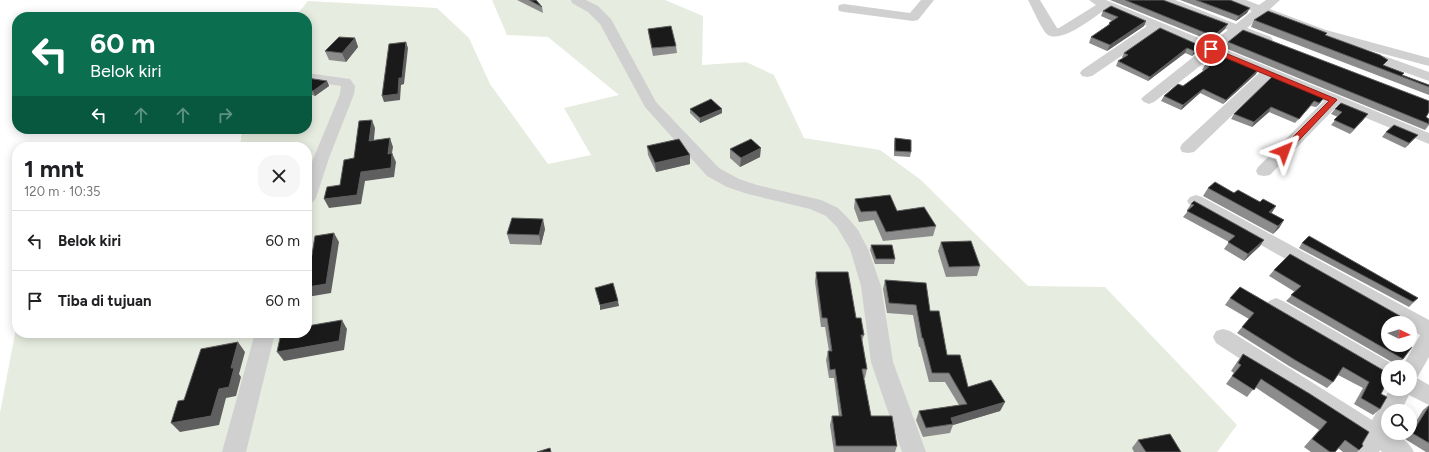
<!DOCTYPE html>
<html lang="id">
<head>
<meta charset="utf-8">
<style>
	:root { --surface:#fff; --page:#f6f6f6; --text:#202124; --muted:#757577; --line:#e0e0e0 }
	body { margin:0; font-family:Figtree,sans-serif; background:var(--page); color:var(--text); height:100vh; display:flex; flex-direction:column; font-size:15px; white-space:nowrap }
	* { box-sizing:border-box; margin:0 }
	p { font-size:13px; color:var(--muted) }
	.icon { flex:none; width:22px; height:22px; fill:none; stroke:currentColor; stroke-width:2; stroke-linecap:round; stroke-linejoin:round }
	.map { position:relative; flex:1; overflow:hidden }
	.sheet { position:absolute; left:12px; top:142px; width:300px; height:196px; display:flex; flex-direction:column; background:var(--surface); border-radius:16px; box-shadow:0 2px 10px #0003 }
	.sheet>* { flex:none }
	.guide { position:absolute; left:12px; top:12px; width:300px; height:122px; border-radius:16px; box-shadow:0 2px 10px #0003; background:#0b6e4f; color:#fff; overflow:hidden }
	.needle { width:26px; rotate:95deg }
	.buttons { position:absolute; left:1381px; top:316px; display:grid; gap:8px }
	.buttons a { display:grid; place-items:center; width:36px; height:36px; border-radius:50%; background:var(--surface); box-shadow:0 2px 10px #0003; font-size:20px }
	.pin { position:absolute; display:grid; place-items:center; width:34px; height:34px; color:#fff; margin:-17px; border:2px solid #fff; border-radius:50%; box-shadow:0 1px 4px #0007 }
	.me { position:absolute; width:44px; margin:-22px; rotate:44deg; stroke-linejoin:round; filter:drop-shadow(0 0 3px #0008) }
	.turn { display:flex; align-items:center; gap:14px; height:84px; padding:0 12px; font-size:18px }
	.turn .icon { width:52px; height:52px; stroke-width:2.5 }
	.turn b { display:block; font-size:28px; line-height:34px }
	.lanes { display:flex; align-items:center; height:38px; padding:0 12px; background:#0003; justify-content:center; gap:20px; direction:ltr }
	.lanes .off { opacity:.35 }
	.round { display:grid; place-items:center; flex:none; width:42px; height:42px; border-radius:16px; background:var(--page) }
	.overview { display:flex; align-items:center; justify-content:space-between; height:68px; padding:0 12px }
	h1 { font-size:24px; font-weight:700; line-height:30px }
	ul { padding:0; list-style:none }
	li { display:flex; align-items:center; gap:12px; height:60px; padding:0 12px; border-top:1px solid var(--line) }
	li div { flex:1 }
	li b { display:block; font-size:15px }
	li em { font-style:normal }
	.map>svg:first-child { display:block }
	.green { fill:#e6ecdf }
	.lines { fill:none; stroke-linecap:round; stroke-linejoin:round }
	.street { fill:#d0d0d0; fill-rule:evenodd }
	.wall { fill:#8c8c8c }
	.shaded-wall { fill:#5f5f5f }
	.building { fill:#1a1a1a; stroke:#5f5f5f }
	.route { fill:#d93025; stroke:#8d1f18 }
</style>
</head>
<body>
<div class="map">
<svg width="1429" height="452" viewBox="0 0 1429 452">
	<rect width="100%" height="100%" fill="#fff"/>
	<path class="green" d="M 492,0 L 665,0 L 703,16 L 702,65 L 746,62 L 774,75 L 804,138 L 880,150 L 921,180 L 1028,286 L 1105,287 L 1237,425 L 1217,452 L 0,452 L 0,413 L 17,323 L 17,333 L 307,333 L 307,147 L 240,147 L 242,129 L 307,129 L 307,17 L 295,17 L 308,1 L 437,8 L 469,38 L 490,84 L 548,164 L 591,155 L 564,108 L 619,95 L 548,37 L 507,35 Z"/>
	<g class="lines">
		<g class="street">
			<path d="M 571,0 L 586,0 L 598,6 L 611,19 L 656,102 L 719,168 L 739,179 L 757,185 L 821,200 L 838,208 L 849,219 L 858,230 L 868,249 L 881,286 L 893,362 L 926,452 L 902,452 L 871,362 L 861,286 L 850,249 L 837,227 L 826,216 L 810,209 L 748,194 L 727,187 L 707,176 L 645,107 L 600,24 L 588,12 L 572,3 Z"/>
			<path d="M 921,0 L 934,0 L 918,20 L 913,21 L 844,12 L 839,11 L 838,8 L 839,5 L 844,4 L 910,13 Z"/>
			<path d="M 1028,0 L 1040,0 L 1057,28 L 1059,28 L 1096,5 L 1089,0 L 1106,0 L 1211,43 L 1228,30 L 1159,3 L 1158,0 L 1175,0 L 1236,24 L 1252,11 L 1229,3 L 1228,0 L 1246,0 L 1259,5 L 1266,0 L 1280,0 L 1270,9 L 1326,30 L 1429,58 L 1429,66 L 1316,36 L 1263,15 L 1247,28 L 1271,37 L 1273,40 L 1271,43 C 1261,45 1249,38 1239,34 L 1222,48 L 1429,133 L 1429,144 L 1337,106 L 1270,175 L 1264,176 L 1258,175 L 1256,171 L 1258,167 L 1324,101 L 1271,78 L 1194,152 L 1188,153 L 1182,152 L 1180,148 L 1182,144 L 1259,73 L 1214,55 L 1154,102 L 1149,104 L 1144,102 L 1141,99 L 1144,96 L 1202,50 L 1158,31 L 1092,76 L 1087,77 L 1082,76 L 1080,73 L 1082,70 L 1147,26 L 1106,9 C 1094,17 1063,43 1048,35 C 1042,31 1032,7 1028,0 Z"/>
			<path d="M 1384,56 L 1429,72 L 1429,81 L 1379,63 L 1377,60 L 1379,57 Z"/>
			<path d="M 307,73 L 350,79 L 355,86 L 354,94 L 329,158 L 316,198 L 313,202 L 307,204 L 307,174 L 340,94 L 341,86 L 307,81 Z"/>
			<path d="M 1196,195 L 1202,197 L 1429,320 L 1429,357 L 1417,378 L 1429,385 L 1429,405 L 1409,395 L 1401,411 L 1388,411 L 1388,433 C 1398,433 1410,443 1414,452 L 1382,452 L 1380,450 L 1379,452 L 1355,452 L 1362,439 L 1216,343 L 1213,337 L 1216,331 L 1223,329 L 1230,331 L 1372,420 L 1390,389 L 1410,389 L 1410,367 L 1402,367 L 1420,335 L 1410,329 L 1410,323 L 1399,323 L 1190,205 L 1187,201 L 1190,197 Z"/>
			<path d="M 1276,298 L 1283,301 L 1396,366 L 1396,367 L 1388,367 L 1388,381 L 1380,378 L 1269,311 L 1266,306 L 1269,301 Z"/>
			<path d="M 255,333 L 275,333 L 246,452 L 222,452 Z"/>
		</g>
	</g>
	<g class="wall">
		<path d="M 517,0 L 536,0 L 542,7 L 543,13 Z"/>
		<path d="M 1110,0 L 1163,0 L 1225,29 L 1211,41 Z"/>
		<path d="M 1180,0 L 1206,0 L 1247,13 L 1236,21 Z"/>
		<path d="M 1103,11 L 1146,21 L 1144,26 L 1107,51 L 1089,43 L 1091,37 L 1108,26 L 1109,23 L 1112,21 L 1101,16 Z"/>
		<path d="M 1254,20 L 1327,33 L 1325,35 L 1402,75 L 1429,85 L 1429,95 L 1251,27 Z"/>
		<path d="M 648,29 L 676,46 L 677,53 L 653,56 L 649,37 Z"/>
		<path d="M 355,38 L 358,47 L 346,62 L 329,60 L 325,51 Z"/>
		<path d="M 1228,42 L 1429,119 L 1429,125 L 1425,130 L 1225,48 Z"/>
		<path d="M 1201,46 L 1199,50 L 1192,56 L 1185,53 L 1148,81 L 1116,66 L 1118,61 L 1123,58 L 1122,57 L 1124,53 Z"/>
		<path d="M 1209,58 L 1256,74 L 1223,104 L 1200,93 L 1181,110 L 1161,101 L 1164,96 L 1183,86 L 1204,71 L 1202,70 L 1205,65 L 1208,63 L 1207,62 Z"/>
		<path d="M 1274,75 L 1321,102 L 1316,107 L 1311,106 L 1295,123 L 1269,112 L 1252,127 L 1231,119 L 1234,114 Z"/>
		<path d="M 307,78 L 327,81 L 329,86 L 315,96 L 307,93 Z"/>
		<path d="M 690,109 L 722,113 L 700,123 L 690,113 Z"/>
		<path d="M 1335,109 L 1364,119 L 1350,134 L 1331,125 L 1338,117 L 1331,114 Z"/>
		<path d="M 1386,132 L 1414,139 L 1405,148 L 1382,137 Z"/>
		<path d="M 895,138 L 911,152 L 910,157 L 894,156 L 894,143 Z"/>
		<path d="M 647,146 L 690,164 L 656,172 L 648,155 Z"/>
		<path d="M 730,149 L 760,157 L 740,167 L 730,158 Z"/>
		<path d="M 1208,188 L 1234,193 L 1260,202 L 1276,206 L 1271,213 L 1284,220 L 1279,228 L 1273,234 L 1203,196 Z"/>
		<path d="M 855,199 L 897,211 L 936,226 L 933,236 L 883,241 L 874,220 L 859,222 L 854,208 Z"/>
		<path d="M 1191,204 L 1264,240 L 1260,246 L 1244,261 L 1224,249 L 1229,242 L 1183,217 L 1188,211 L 1187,210 Z"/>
		<path d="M 545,229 L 541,245 L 510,244 L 507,234 Z"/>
		<path d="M 941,242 L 980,266 L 977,276 L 946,277 L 938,251 Z"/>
		<path d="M 1302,243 L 1418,298 L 1409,307 L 1299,248 Z"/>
		<path d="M 871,245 L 895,259 L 894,264 L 875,264 L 870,250 Z"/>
		<path d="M 1274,270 L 1398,319 L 1388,345 L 1403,359 L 1397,365 L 1286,301 L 1295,292 L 1269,276 Z"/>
		<path d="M 816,272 L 856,318 L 864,335 L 862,341 L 867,369 L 865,378 L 864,378 L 871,416 L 897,446 L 895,452 L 834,452 L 830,425 L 832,416 L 839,416 L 834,378 L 829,378 L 826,360 L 828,351 L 829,351 L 825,327 L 821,327 L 815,282 Z"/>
		<path d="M 885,280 L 930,311 L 947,355 L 968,387 L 1005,402 L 1000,411 L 953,425 L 950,433 L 923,437 L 916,420 L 919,411 L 959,405 L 945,382 L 929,382 L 920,347 L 919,347 L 913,315 L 887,313 L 883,289 Z"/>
		<path d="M 1230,298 L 1388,373 L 1381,394 L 1380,409 L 1373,415 L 1354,404 L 1363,388 L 1338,375 L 1333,382 L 1327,388 L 1289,366 L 1237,333 L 1249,319 L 1225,305 Z"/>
		<path d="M 1243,354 L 1310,394 L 1359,450 L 1357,452 L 1343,452 L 1338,448 L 1335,452 L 1311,452 L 1304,447 L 1319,430 L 1255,387 L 1247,397 L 1226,384 L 1234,373 L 1231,371 L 1237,362 Z"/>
		<path d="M 1429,405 L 1429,452 L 1426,452 L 1405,439 L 1409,433 L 1410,433 L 1410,431 L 1423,410 Z"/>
		<path d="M 1138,440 L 1181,452 L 1134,452 L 1132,448 Z"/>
	</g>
	<g class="shaded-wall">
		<path d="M 1250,8 L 1247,13 L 1236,21 L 1239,16 Z"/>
		<path d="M 1146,21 L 1144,26 L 1107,51 L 1110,45 Z"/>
		<path d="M 1228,24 L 1225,29 L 1211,41 L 1213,36 Z"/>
		<path d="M 355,38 L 358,47 L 346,62 L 342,53 Z"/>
		<path d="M 406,42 L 408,48 L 404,84 L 401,85 L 400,100 L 384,102 L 382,96 L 399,78 Z"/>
		<path d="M 1201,46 L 1199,50 L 1192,56 L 1194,51 Z"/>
		<path d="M 1187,48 L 1185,53 L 1148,81 L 1150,77 Z"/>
		<path d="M 1259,69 L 1256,74 L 1223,104 L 1226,100 Z"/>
		<path d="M 327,81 L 329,86 L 315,96 L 313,91 Z"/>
		<path d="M 1203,89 L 1200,93 L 1181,110 L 1183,105 Z"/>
		<path d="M 1325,97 L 1321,102 L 1316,107 L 1319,103 Z"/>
		<path d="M 1271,107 L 1269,112 L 1252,127 L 1254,122 Z"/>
		<path d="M 722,109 L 722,113 L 700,123 L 700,118 Z"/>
		<path d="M 1368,114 L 1364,119 L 1350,134 L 1354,129 Z"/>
		<path d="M 372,120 L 375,128 L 373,150 L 369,141 Z"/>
		<path d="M 1418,135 L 1405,148 L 1409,143 Z"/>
		<path d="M 390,138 L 393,147 L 392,153 L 396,162 L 394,177 L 365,181 L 361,204 L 329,208 L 324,199 L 361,172 L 388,154 Z"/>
		<path d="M 761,148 L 760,157 L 740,167 L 741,158 Z"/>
		<path d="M 690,155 L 690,164 L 656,172 L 655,163 Z"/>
		<path d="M 1276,206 L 1271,214 L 1264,220 L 1269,212 Z"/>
		<path d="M 543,219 L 545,229 L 541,245 L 539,235 Z"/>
		<path d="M 1284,220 L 1279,228 L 1273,234 L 1278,226 Z"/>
		<path d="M 334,233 L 339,242 L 331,293 L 307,297 L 307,287 Z"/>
		<path d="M 1264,240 L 1260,246 L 1244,261 L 1248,254 Z"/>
		<path d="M 618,301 L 619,306 L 600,310 L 600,305 Z"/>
		<path d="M 342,320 L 347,329 L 344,350 L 284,361 L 277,352 Z"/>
		<path d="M 238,342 L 245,352 L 239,374 L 241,377 L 236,396 L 226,398 L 219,425 L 180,432 L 171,423 L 219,389 L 231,368 Z"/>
		<path d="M 1005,402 L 1000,411 L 953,425 L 951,418 Z"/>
	</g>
	<g class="building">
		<path d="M 529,0 L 536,0 L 542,7 Z"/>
		<path d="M 1125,0 L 1163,0 L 1228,24 L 1213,36 Z"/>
		<path d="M 1196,0 L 1230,0 L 1250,8 L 1239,16 Z"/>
		<path d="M 1111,6 L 1146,21 L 1110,45 L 1091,37 L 1110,24 L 1109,23 L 1118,17 L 1103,11 Z"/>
		<path d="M 1268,11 L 1327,33 L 1325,35 L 1380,55 L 1388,60 L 1383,65 L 1404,73 L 1402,75 L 1429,85 L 1429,87 L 1254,20 Z"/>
		<path d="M 671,26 L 676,46 L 652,48 L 648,29 Z"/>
		<path d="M 1160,28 L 1201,46 L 1194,51 L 1187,48 L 1150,77 L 1118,61 L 1128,55 L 1124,53 Z"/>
		<path d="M 1243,30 L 1429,101 L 1429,112 L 1426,117 L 1429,119 L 1429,124 L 1228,42 Z"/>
		<path d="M 339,37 L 355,38 L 342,53 L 325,51 Z"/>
		<path d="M 406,42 L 402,78 L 399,78 L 398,94 L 382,96 L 389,44 Z"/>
		<path d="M 1217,52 L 1259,69 L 1226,100 L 1203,89 L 1183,105 L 1164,96 L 1178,84 L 1183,86 L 1209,67 L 1205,65 L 1212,59 L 1209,58 Z"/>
		<path d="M 1274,75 L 1325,97 L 1319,103 L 1314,101 L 1299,119 L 1271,107 L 1254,122 L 1234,114 Z"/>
		<path d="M 307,78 L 327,81 L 313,91 L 307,89 Z"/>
		<path d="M 711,99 L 722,109 L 700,118 L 690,109 Z"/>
		<path d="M 1341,103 L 1368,114 L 1354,129 L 1334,120 L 1342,112 L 1335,109 Z"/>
		<path d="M 372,120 L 369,141 L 390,138 L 388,154 L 392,153 L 391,168 L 361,172 L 357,195 L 324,199 L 327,187 L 340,185 L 344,160 L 354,158 L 359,121 Z"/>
		<path d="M 1394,125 L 1418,135 L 1409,143 L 1386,132 Z"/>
		<path d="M 895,138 L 911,140 L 911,152 L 895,151 Z"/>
		<path d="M 679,139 L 690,155 L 655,163 L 647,146 Z"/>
		<path d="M 751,139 L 761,148 L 741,158 L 730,149 Z"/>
		<path d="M 1215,182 L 1234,193 L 1238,190 L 1260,202 L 1263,199 L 1276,206 L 1269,212 L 1284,220 L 1278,226 L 1208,188 Z"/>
		<path d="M 890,195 L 897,211 L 924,207 L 936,226 L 886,232 L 876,211 L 861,212 L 855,199 Z"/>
		<path d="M 1194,201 L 1264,240 L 1248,254 L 1228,242 L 1235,236 L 1187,211 L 1194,205 L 1191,204 Z"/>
		<path d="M 512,218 L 543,219 L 539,235 L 507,234 Z"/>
		<path d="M 334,233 L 326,284 L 307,287 L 307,273 L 309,273 L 315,236 Z"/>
		<path d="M 1309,236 L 1418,298 L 1413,302 L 1302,243 Z"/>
		<path d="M 971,241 L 980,266 L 949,267 L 941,242 Z"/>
		<path d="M 871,245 L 892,245 L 895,259 L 876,259 Z"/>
		<path d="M 1290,254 L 1400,316 L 1398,319 L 1406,323 L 1388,323 L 1388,345 L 1409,345 L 1412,347 L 1403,359 L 1291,295 L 1301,286 L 1274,270 Z"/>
		<path d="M 816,272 L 848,272 L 856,318 L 861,318 L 864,335 L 861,335 L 867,369 L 862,369 L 871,416 L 892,416 L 897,446 L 836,446 L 832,416 L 842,416 L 835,369 L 830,370 L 828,351 L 832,351 L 827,318 L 822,318 Z"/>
		<path d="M 885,280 L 926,283 L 930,311 L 939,311 L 947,355 L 960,355 L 968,387 L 991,380 L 1005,402 L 951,418 L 953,424 L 926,428 L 919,411 L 967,404 L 949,373 L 932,373 L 923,338 L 922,338 L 916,305 L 889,303 Z"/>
		<path d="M 613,283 L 618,301 L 600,305 L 595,288 Z"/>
		<path d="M 1240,287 L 1388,373 L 1388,380 L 1381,394 L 1387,397 L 1380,409 L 1361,398 L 1369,382 L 1343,367 L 1333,382 L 1295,360 L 1242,327 L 1254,313 L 1230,298 Z"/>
		<path d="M 342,320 L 339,341 L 277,352 L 281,333 L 307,333 L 307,326 Z"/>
		<path d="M 1410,325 L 1415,328 L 1410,335 Z"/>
		<path d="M 238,342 L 231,368 L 234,368 L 229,387 L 219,389 L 211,416 L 171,423 L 178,401 L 184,400 L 201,349 Z"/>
		<path d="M 1243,354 L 1310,394 L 1369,432 L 1362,444 L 1363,446 L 1359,450 L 1345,440 L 1335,452 L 1330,452 L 1312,439 L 1327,422 L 1261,379 L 1254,390 L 1232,376 L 1241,365 L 1238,363 Z"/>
		<path d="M 1429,406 L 1429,443 L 1412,433 Z"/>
		<path d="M 1170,434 L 1181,452 L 1146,452 L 1138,440 Z"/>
		<path d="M 550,448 L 551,452 L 537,452 Z"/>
	</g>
	<path class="route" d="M 1211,47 L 1336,99 L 1337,100 L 1287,153 L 1281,153 L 1280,151 L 1281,149 L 1329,101 L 1209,51 L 1208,49 Z"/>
</svg>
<div class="buttons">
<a><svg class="needle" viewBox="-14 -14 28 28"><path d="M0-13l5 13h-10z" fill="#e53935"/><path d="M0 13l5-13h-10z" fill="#757577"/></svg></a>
<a><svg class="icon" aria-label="sound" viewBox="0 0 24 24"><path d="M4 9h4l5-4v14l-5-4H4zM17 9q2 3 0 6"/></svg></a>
<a><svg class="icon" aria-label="search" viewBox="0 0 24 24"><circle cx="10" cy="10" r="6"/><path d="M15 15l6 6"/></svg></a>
</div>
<div class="pin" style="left:1211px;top:49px;background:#d93025"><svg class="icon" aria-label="arrive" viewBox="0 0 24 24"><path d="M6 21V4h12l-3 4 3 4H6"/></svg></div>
<svg class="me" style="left:1284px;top:151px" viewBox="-20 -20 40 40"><path d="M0-17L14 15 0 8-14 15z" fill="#d93025" stroke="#fff" stroke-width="4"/></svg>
<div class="guide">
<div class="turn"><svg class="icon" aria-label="left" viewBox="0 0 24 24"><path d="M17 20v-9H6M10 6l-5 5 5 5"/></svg><div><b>60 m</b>Belok kiri</div></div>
<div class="lanes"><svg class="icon" aria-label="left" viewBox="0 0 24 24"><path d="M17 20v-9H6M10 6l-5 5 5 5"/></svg><svg class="icon off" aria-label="ahead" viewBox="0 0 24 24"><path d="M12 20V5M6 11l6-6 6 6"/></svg><svg class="icon off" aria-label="ahead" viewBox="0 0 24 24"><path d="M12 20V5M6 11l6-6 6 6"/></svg><svg class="icon off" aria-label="right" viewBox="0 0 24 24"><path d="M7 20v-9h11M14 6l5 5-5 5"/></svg></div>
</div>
<section class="sheet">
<div class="overview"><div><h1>1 mnt</h1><p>120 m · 10:35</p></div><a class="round"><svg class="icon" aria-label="close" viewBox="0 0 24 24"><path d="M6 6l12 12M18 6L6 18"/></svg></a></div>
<ul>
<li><svg class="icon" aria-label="left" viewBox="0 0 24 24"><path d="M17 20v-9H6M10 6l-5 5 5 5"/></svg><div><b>Belok kiri</b></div><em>60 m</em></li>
<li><svg class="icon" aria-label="arrive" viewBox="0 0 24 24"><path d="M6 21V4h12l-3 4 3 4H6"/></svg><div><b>Tiba di tujuan</b></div><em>60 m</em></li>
</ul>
</section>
</div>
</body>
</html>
